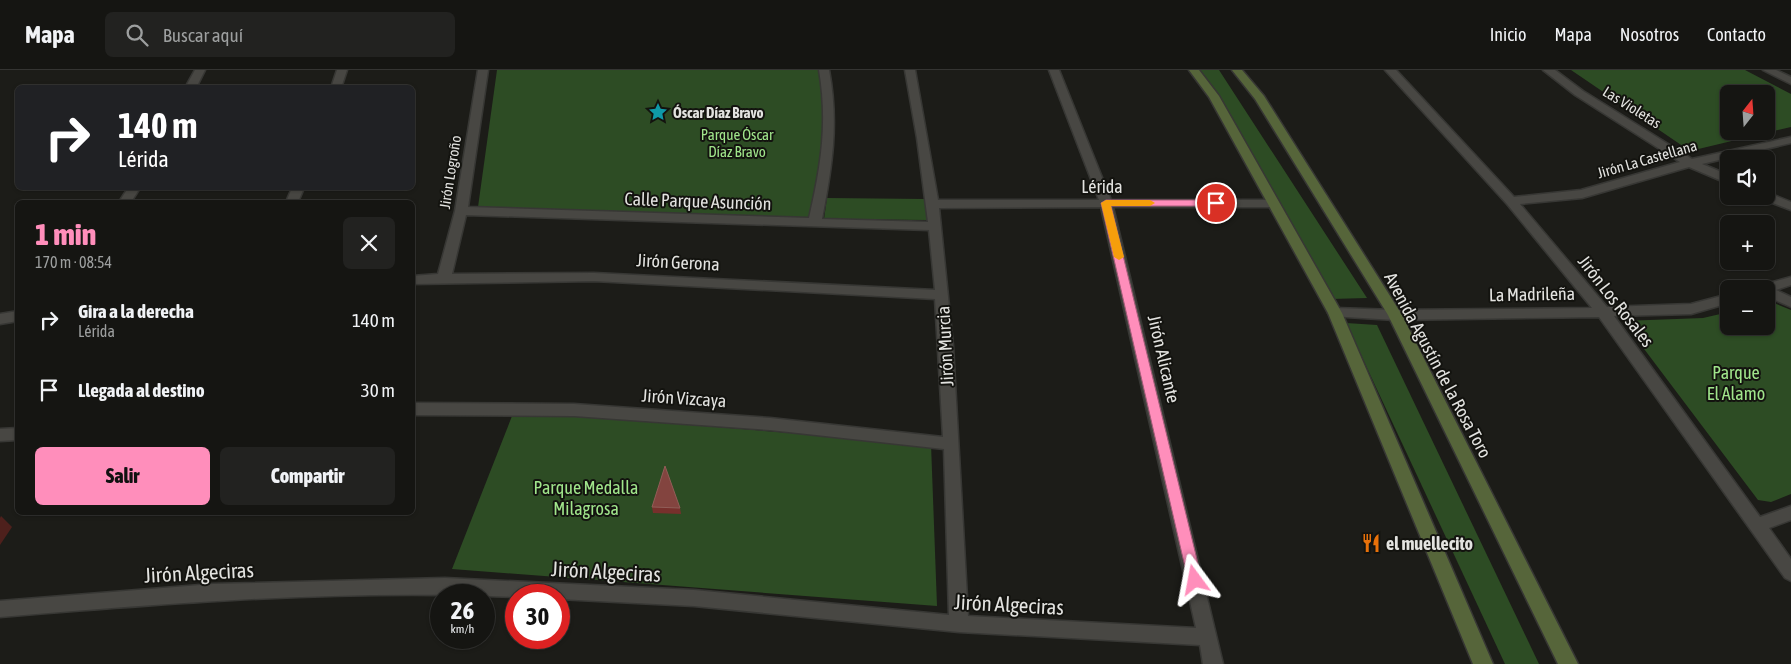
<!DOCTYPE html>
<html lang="es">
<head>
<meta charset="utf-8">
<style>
	:root { --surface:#151512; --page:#222220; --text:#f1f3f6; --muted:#9d9f9f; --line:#343432; --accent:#ff8ebb }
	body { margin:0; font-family:"Asap Condensed",sans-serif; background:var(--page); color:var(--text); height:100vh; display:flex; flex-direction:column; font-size:19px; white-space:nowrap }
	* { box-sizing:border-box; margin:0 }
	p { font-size:16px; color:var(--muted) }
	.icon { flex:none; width:28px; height:28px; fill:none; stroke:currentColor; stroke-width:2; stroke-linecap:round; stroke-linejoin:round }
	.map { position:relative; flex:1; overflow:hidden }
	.drawer { position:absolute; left:15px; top:130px; width:400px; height:315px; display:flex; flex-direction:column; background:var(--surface); border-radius:8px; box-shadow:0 1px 4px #0004,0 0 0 1px var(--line) }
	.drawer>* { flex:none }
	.top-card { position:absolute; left:15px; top:15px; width:400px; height:105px; border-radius:8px; box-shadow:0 1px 4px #0004,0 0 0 1px var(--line); background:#202124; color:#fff; overflow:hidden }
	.needle { width:32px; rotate:17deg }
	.controls { position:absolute; left:1720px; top:15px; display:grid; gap:10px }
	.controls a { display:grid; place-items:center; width:55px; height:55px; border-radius:8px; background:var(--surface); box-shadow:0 1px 4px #0004,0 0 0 1px var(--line); font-size:25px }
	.speed { position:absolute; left:430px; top:514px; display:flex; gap:10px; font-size:25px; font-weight:700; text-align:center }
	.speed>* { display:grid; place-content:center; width:65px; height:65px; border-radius:50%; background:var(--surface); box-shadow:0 1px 4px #0004,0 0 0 1px var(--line); line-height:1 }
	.speed small { font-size:12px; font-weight:400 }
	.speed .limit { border:8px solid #d22; background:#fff; color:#111 }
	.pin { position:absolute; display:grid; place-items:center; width:42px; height:42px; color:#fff; margin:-21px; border:2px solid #fff; border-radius:50%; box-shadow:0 1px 5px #0007 }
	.me { position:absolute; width:55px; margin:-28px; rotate:347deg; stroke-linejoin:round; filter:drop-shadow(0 0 4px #0008) }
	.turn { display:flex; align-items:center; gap:18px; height:105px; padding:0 20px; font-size:22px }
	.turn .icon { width:65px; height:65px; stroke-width:2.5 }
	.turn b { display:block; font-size:35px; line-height:42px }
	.round { display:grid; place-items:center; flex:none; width:52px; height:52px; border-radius:8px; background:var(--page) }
	.overview { display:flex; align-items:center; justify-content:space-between; height:85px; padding:0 20px }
	h1 { font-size:30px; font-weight:800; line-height:38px; color:var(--accent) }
	.primary-button { display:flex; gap:10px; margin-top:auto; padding:10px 20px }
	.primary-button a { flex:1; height:58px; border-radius:8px; background:var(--accent); color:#111; font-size:20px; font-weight:800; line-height:58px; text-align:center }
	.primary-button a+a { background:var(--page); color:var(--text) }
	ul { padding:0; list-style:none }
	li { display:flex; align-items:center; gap:15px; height:70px; padding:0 20px }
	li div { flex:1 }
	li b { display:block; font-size:19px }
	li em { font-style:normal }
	header { display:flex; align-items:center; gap:30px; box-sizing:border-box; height:70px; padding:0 25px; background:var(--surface); border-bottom:1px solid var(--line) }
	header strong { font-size:24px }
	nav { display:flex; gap:28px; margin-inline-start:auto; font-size:18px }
	.search { width:350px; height:45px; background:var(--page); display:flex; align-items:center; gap:12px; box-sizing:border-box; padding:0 18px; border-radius:8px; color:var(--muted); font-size:19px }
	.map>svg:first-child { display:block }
	.green { fill:#2d4c24; fill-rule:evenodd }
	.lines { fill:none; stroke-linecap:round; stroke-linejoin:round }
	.street-casing { stroke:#373734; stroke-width:3 }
	.secondary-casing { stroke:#373734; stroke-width:3 }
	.street { fill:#484743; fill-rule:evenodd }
	.secondary { fill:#56653a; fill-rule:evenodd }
	.wall { fill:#77302c }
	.shaded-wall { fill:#4e201c }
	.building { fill:#83443f; stroke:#925d58 }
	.route { fill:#ff8ebb; stroke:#a65c7a }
	.slow { fill:#f59e0b }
	.labels { text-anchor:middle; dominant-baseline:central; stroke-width:4; stroke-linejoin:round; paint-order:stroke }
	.far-street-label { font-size:15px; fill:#e3e3e0; stroke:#13130f }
	.far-poi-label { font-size:15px; font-weight:bold; fill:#e3e3e0; stroke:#13130f; text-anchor:start }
	.far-park-label { font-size:15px; fill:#a0e58b; stroke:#13130f }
	.street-label { font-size:18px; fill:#e3e3e0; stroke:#13130f }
	.park-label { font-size:18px; fill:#a0e58b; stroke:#13130f }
	.poi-label { font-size:18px; font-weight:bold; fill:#e3e3e0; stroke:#13130f; text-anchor:start }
	.near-street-label { font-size:21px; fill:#e3e3e0; stroke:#13130f }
</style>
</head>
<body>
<header>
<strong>Mapa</strong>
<div class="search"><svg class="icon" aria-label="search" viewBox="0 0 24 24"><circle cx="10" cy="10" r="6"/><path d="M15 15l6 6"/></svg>Buscar aquí</div>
<nav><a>Inicio</a><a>Mapa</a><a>Nosotros</a><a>Contacto</a></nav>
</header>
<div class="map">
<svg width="1791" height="594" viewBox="0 0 1791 594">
	<rect width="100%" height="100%" fill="#1c1c18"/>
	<g class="green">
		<path d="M 497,0 L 819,0 C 833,48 819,100 810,149 L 478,137 Z"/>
		<path d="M 1200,0 L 1219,0 L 1367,228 L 1331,229 L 1210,13 Z"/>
		<path d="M 1571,0 L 1745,0 L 1791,24 L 1791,57 L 1690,81 ZM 1729,24 L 1766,24 L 1766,61 L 1729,61 Z"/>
		<path d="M 827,128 L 925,129 L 927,150 L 824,149 Z"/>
		<path d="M 1774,233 L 1791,240 L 1791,424 L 1771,432 L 1758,430 L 1623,251 L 1703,248 L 1729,242 L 1729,256 L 1766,256 L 1766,234 Z"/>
		<path d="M 1346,253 L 1377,255 L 1539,594 L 1505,594 Z"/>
		<path d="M 514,341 L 931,374 L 937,536 L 452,499 Z"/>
	</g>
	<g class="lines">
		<g class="street-casing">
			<g id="street">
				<path d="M 195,0 L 205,0 L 196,18 L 185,18 Z"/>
				<path d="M 337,0 L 347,0 L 341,18 L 331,18 Z"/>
				<path d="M 478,0 L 488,0 L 468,137 L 809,148 C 821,96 828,53 819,0 L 829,0 C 839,53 832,97 822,149 L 928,152 L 917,68 L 905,0 L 915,0 L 938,130 L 1099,130 L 1049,0 L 1059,0 L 1111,130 L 1276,130 L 1278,133 L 1272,137 L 1113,137 L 1223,594 L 1203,594 L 1200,575 L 959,562 L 694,536 L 559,529 L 559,525 L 516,525 L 516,527 C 345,519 172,533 0,547 L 0,531 L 213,514 L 445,508 L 694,520 L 949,545 L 944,379 L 770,360 L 574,346 L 412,345 L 412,333 L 574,334 L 770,348 L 943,367 L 935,229 L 594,211 L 412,214 L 412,206 L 438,204 L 455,141 ZM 1101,137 L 1196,558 L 968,546 L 953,276 L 939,138 ZM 466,145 L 929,160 L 935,220 L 594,203 L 452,204 Z"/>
				<path d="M 1385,0 L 1396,0 L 1514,127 L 1581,120 L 1680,92 L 1575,25 L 1543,0 L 1555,0 L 1583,21 L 1692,89 L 1791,67 L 1791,73 L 1702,94 L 1729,105 L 1729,114 L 1689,97 L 1582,128 L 1520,134 L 1607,237 L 1691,234 L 1729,224 L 1729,233 L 1691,244 L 1614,246 L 1760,447 L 1791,436 L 1791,450 L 1769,458 L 1791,489 L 1791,511 L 1785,508 L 1599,247 L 1395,250 L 1330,246 L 1328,243 L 1330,240 L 1335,238 L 1395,240 L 1592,238 L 1507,134 Z"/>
				<path d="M 1763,0 L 1776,0 L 1791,7 L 1791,14 Z"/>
				<path d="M 128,118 L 140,118 L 131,132 L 119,132 Z"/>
				<path d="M 292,118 L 304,118 L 298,132 L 286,132 Z"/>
				<path d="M 1766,122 L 1791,132 L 1791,140 L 1762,129 L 1760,126 L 1766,126 Z"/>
				<path d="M 1791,207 L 1791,215 L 1776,220 L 1791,227 L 1791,237 L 1766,226 L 1766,219 L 1756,219 L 1758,216 Z"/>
				<path d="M 18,241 L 18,251 L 0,254 L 0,244 Z"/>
				<path d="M 18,358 L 18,370 L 0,371 L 0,359 Z"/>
			</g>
		</g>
		<g class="secondary-casing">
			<g id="secondary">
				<path d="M 1189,0 L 1199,0 L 1219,26 L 1342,243 L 1493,594 L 1473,594 L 1328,243 L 1209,27 Z"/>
				<path d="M 1232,0 L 1242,0 L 1264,26 L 1402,245 L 1578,594 L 1558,594 L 1388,245 L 1255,29 Z"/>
			</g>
		</g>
		<use href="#street" class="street"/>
		<use href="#secondary" class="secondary"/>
	</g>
	<path class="wall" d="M 652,437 L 680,438 L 681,444 L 653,443 Z"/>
	<path class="shaded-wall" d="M 1,446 L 12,457 L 0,475 L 0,448 Z"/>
	<path class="building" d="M 665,396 L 680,438 L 652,437 Z"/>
	<path class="route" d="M 1106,130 L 1216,130 L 1221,133 L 1216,136 L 1111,136 L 1202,510 L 1200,514 L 1195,516 L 1190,514 L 1188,510 L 1101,133 Z"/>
	<path class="slow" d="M 1106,130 L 1150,130 L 1155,133 L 1150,136 L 1111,136 L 1124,187 L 1119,190 L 1114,187 L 1101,133 Z"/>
	<defs>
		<g id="sight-bare" transform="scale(1.5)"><path d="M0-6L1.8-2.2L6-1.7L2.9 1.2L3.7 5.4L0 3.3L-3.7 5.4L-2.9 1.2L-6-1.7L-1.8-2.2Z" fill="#0f9aa8" stroke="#13130f" stroke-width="2.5" paint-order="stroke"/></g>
		<g id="restaurant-bare" transform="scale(1.5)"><path d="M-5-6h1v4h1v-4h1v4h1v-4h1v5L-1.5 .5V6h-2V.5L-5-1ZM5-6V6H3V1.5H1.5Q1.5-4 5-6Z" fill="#e8710a" stroke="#13130f" stroke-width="2.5" paint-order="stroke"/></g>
	</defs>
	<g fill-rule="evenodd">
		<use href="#sight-bare" x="658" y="42"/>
		<use href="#restaurant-bare" x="1371" y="473"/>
	</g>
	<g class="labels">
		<g class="far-street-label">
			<text transform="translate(1632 37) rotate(32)">Las Violetas</text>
			<text transform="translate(1647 89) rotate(-16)">Jirón La Castellana</text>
			<text transform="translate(450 102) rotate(-81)">Jirón Logroño</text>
		</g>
		<g class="far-poi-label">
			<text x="673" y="42">Óscar Díaz Bravo</text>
		</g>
		<g class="far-park-label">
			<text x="737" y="64">Parque Óscar<tspan x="737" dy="17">Díaz Bravo</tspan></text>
		</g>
		<g class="street-label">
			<text x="1102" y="116">Lérida</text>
			<text transform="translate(698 131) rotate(2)">Calle Parque Asunción</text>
			<text transform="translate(678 192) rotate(3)">Jirón Gerona</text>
			<text transform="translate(1532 224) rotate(-1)">La Madrileña</text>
			<text transform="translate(1616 231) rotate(52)">Jirón Los Rosales</text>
			<text transform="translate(945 276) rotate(-93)">Jirón Murcia</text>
			<text transform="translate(1164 289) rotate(77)">Jirón Alicante</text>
			<text transform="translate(1438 295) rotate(62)">Avenida Agustín de la Rosa Toro</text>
			<text transform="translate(684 328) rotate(4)">Jirón Vizcaya</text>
		</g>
		<g class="park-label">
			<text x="1736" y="302">Parque<tspan x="1736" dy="21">El Alamo</tspan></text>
			<text x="586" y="417">Parque Medalla<tspan x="586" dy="21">Milagrosa</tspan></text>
		</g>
		<g class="poi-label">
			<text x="1386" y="473">el muellecito</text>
		</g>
		<g class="near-street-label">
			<text transform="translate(606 501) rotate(3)">Jirón Algeciras</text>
			<text transform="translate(199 502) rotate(-3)">Jirón Algeciras</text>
			<text transform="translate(1009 534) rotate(3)">Jirón Algeciras</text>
		</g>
	</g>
</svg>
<div class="controls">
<a><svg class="needle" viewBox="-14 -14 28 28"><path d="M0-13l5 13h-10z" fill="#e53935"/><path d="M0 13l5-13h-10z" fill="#9d9f9f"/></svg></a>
<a><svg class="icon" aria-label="sound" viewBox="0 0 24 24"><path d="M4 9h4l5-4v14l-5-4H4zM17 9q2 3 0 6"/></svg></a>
<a>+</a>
<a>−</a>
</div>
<div class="speed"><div>26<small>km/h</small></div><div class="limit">30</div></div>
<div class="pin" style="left:1216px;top:133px;background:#d93025"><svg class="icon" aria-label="arrive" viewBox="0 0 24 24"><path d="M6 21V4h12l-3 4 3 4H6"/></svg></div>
<svg class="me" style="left:1195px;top:510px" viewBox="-20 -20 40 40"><path d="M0-17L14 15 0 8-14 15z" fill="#ff8ebb" stroke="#fff" stroke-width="4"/></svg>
<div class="top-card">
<div class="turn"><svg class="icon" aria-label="right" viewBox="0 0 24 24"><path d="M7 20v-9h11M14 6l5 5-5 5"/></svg><div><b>140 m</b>Lérida</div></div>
</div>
<section class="drawer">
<div class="overview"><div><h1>1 min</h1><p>170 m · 08:54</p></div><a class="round"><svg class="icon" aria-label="close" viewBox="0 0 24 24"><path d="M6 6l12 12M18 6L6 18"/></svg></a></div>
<ul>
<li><svg class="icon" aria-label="right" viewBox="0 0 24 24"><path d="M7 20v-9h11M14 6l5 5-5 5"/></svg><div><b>Gira a la derecha</b><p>Lérida</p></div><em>140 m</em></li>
<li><svg class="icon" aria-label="arrive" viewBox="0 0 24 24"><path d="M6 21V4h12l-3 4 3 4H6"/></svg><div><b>Llegada al destino</b></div><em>30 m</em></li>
</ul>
<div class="primary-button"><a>Salir</a><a>Compartir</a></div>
</section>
</div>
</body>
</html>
